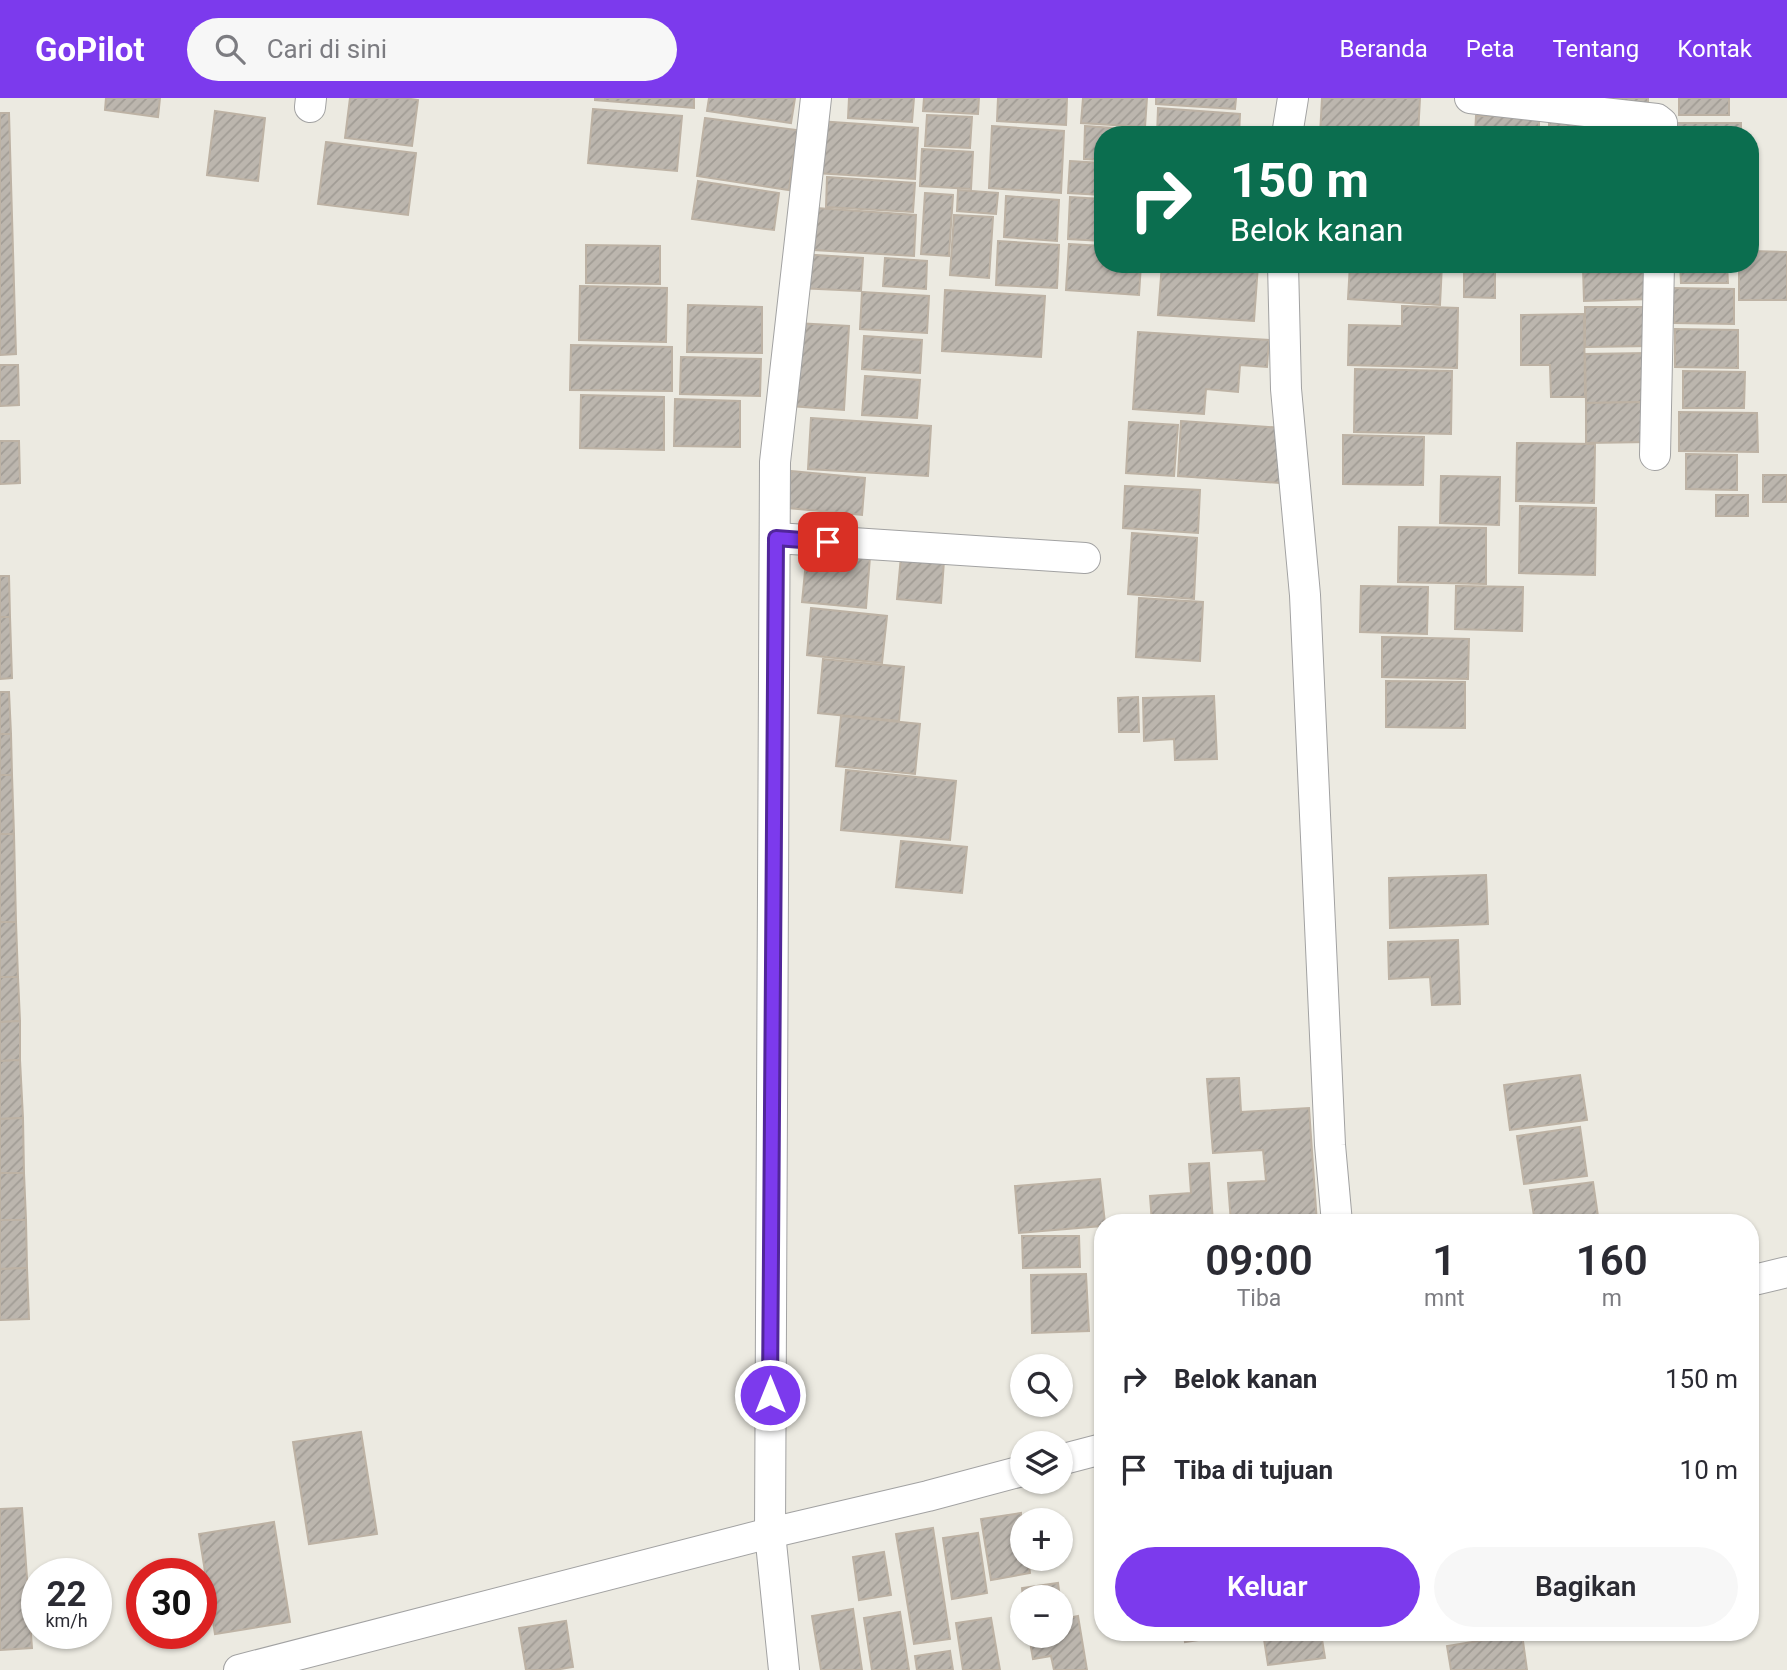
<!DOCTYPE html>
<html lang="id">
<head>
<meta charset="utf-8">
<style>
	:root { --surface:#fff; --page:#f7f7f7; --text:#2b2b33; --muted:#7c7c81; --accent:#7c3aed }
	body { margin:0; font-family:Roboto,sans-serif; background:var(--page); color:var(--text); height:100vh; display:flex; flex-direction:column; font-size:26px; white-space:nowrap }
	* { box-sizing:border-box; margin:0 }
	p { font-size:23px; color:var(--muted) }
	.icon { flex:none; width:38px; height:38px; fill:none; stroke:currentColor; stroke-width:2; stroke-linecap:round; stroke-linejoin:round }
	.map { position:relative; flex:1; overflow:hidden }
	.panel { position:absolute; left:1094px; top:1116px; width:665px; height:427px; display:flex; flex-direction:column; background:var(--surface); border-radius:28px; box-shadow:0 2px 5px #0004 }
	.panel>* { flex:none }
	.top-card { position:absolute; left:1094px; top:28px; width:665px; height:147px; border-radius:28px; box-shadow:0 2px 5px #0004; background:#0b6e4f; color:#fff; overflow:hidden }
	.buttons { position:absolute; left:1010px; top:1256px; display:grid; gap:14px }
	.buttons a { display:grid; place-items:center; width:63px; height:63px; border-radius:50%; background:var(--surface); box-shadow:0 2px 5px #0004; font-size:35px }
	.speed { position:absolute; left:21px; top:1460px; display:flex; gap:14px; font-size:35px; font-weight:700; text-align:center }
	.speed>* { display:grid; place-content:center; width:91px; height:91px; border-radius:50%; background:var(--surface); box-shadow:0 2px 5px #0004; line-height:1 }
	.speed small { font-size:18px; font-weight:400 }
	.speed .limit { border:10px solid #d22; background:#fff; color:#111 }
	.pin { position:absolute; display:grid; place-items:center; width:60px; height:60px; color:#fff; margin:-30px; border-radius:14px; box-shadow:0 4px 10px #0006 }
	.me { position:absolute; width:77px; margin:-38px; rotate:0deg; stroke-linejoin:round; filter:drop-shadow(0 0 5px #0008) }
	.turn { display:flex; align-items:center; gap:24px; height:147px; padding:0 21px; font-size:32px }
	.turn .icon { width:91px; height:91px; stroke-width:2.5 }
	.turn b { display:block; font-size:49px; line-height:60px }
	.eta { display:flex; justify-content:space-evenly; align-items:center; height:119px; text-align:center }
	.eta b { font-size:42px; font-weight:600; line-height:49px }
	.button { display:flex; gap:14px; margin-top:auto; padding:14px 21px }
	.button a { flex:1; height:80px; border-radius:42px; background:var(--accent); color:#fff; font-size:28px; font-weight:600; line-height:80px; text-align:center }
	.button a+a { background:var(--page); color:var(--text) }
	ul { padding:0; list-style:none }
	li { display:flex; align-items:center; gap:21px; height:91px; padding:0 21px }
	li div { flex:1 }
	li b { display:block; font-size:26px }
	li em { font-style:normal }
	header { display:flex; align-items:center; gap:42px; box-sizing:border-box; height:98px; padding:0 35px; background:var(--accent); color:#fff }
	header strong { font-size:33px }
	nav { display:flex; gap:38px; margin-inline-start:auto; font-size:24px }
	.search { width:490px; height:63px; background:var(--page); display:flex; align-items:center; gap:18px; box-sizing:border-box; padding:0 24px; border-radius:38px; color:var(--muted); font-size:26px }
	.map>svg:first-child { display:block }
	.building { fill:url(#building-hatch); stroke:#bdb2a4; stroke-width:2 }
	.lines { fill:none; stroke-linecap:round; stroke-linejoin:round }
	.minor-casing { stroke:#a2a2a2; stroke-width:32 }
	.minor { stroke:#fff; stroke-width:30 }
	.route-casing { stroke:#51269a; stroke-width:18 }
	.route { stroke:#7c3aed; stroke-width:12 }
</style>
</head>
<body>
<header>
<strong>GoPilot</strong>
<div class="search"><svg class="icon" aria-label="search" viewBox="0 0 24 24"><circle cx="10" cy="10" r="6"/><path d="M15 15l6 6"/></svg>Cari di sini</div>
<nav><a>Beranda</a><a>Peta</a><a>Tentang</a><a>Kontak</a></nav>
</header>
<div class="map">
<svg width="1787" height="1572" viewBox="0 0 1787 1572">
	<defs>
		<pattern id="building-hatch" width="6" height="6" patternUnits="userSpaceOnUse" patternTransform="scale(1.75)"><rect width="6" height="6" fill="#bcb6ae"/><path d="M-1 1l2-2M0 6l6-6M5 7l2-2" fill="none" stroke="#a19c95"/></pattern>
	</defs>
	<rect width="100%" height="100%" fill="#eceae1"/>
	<g class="building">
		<path d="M 106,0 L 160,0 L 158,19 L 105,12 Z"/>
		<path d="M 350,0 L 404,0 L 418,2 L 412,48 L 345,40 Z"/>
		<path d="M 595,0 L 694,0 L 694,10 L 595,2 Z"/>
		<path d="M 709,0 L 795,0 L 791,25 L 707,13 Z"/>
		<path d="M 849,0 L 914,0 L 912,24 L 848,20 Z"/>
		<path d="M 924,0 L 979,0 L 978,16 L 923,13 Z"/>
		<path d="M 998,0 L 1067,0 L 1066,27 L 997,23 Z"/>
		<path d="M 1083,0 L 1147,0 L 1145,29 L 1081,25 Z"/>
		<path d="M 1156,0 L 1236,0 L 1235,11 L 1156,6 Z"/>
		<path d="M 1322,0 L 1420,0 L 1418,37 L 1320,37 Z"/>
		<path d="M 1584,0 L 1648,0 L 1648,10 Z"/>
		<rect x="1679" y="0" width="50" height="17"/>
		<path d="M 1158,10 L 1240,16 L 1239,37 L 1157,37 Z"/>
		<path d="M 593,11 L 682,18 L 677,73 L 588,65 Z"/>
		<path d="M 215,13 L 265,20 L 258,83 L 207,77 Z"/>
		<path d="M 0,15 L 9,15 L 16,256 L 0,257 Z"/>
		<path d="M 927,17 L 972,19 L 970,50 L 925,48 Z"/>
		<path d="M 1549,17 L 1593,18 L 1593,37 L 1549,37 Z"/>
		<path d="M 1476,18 L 1539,18 L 1539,37 L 1475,37 Z"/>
		<path d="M 705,20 L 797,32 L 789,92 L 697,78 Z"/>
		<path d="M 818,23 L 918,30 L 915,81 L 815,75 Z"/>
		<path d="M 1601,25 L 1659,37 L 1602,37 Z"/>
		<rect x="1676" y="25" width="65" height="12"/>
		<path d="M 992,28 L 1064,33 L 1061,95 L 989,90 Z"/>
		<path d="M 1085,28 L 1143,32 L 1143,37 L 1102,37 L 1102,62 L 1084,61 Z"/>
		<path d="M 326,44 L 416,55 L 408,117 L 318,106 Z"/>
		<path d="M 922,51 L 973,54 L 971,91 L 920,88 Z"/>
		<path d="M 1070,63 L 1102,65 L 1102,97 L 1068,95 Z"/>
		<path d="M 827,79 L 915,85 L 913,114 L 826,109 Z"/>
		<path d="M 698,83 L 779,95 L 774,132 L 692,121 Z"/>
		<path d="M 958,92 L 998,95 L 996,116 L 957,113 Z"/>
		<path d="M 925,95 L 953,97 L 949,158 L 921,156 Z"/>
		<path d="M 1006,98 L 1059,102 L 1057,143 L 1004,139 Z"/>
		<path d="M 1070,99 L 1102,101 L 1102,143 L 1068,141 Z"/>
		<path d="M 816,110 L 916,117 L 914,158 L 814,152 Z"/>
		<path d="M 954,117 L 993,119 L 989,180 L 950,177 Z"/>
		<path d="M 998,143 L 1059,147 L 1057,190 L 996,187 Z"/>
		<path d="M 1069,146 L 1102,148 L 1102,166 L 1141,166 L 1139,197 L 1066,192 Z"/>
		<path d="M 586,147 L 660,148 L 660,186 L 586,185 Z"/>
		<path d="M 1750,153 L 1787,154 L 1787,202 L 1739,202 L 1739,166 L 1750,166 Z"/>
		<path d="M 800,156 L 863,160 L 861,193 L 798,190 Z"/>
		<path d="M 885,160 L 927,163 L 926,191 L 883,188 Z"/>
		<path d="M 1162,166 L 1258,167 L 1254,223 L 1158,217 Z"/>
		<path d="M 1350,166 L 1442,166 L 1440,207 L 1348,201 Z"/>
		<path d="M 1464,166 L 1495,166 L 1495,200 L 1464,199 Z"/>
		<path d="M 1680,166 L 1727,166 L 1728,185 L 1681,185 Z"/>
		<path d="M 1583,170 L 1651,170 L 1652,201 L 1584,203 Z"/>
		<path d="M 580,188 L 667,190 L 666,244 L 579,242 Z"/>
		<path d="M 1673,190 L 1734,191 L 1734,226 L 1674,225 Z"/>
		<path d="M 945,192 L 1045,198 L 1041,259 L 942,253 Z"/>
		<path d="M 862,194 L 929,198 L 927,235 L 860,231 Z"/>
		<path d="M 688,207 L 762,209 L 762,255 L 687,254 Z"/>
		<path d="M 1402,208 L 1458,210 L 1457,270 L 1348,267 L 1349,227 L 1402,228 Z"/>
		<path d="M 1585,209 L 1651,209 L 1652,248 L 1585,249 Z"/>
		<path d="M 1584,216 L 1585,299 L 1551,299 L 1550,267 L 1521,267 L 1521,217 Z"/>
		<path d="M 795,225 L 849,228 L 844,312 L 790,308 Z"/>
		<path d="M 1675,231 L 1738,232 L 1738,270 L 1675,269 Z"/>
		<path d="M 1138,234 L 1269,242 L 1267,269 L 1240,267 L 1238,294 L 1206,291 L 1204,316 L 1133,311 Z"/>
		<path d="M 864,238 L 922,242 L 920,275 L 862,271 Z"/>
		<path d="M 571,247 L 672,249 L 672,293 L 570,292 Z"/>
		<path d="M 1647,255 L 1647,304 L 1586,305 L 1585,256 Z"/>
		<path d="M 681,259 L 761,261 L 760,298 L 680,296 Z"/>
		<path d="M 0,267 L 18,267 L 19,307 L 0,308 Z"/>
		<path d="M 1355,271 L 1452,273 L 1451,336 L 1354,334 Z"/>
		<path d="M 1683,273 L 1745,274 L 1744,310 L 1683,310 Z"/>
		<path d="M 865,278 L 920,282 L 917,320 L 862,317 Z"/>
		<path d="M 581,297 L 664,299 L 664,352 L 580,350 Z"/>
		<path d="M 675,301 L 740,303 L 740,349 L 674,348 Z"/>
		<path d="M 1647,304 L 1649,344 L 1586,345 L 1586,305 Z"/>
		<path d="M 1679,314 L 1757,315 L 1758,354 L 1679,353 Z"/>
		<path d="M 811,320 L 931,328 L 928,378 L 808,371 Z"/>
		<path d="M 1181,323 L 1284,330 L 1280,385 L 1178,378 Z"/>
		<path d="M 1129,324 L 1178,327 L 1174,378 L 1126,375 Z"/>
		<path d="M 1343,337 L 1424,339 L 1423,387 L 1343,386 Z"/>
		<path d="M 0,343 L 19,343 L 20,385 L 0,386 Z"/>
		<path d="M 1517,345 L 1595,346 L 1594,405 L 1516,403 Z"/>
		<path d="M 1686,356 L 1737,357 L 1737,392 L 1686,391 Z"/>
		<path d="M 791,373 L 865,380 L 862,417 L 788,410 Z"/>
		<rect x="1763" y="377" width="24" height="27"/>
		<path d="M 1441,378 L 1500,379 L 1499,427 L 1440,425 Z"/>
		<path d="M 1125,388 L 1200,392 L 1198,435 L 1123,430 Z"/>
		<rect x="1716" y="397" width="32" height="21"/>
		<path d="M 1520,408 L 1596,410 L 1595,477 L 1519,475 Z"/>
		<path d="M 1399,429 L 1486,430 L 1486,486 L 1398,484 Z"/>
		<path d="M 1132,435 L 1197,440 L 1194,501 L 1128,496 Z"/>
		<path d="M 807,453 L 870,459 L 866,510 L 802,504 Z"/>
		<path d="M 901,458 L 944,463 L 941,505 L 897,501 Z"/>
		<path d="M 0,478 L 9,478 L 10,519 L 0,519 Z"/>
		<path d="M 1361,488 L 1428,489 L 1427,536 L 1360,534 Z"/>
		<path d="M 1456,488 L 1523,489 L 1522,533 L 1455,531 Z"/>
		<path d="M 1139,500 L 1203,504 L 1200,563 L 1136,559 Z"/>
		<path d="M 811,510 L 887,518 L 882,565 L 807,557 Z"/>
		<path d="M 0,519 L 10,519 L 12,580 L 0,581 Z"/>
		<path d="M 1382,539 L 1469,541 L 1468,581 L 1382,579 Z"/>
		<path d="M 823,561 L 904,569 L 899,623 L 818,615 Z"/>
		<path d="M 1386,583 L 1465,584 L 1465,630 L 1386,629 Z"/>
		<path d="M 0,594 L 9,594 L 11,636 L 0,636 Z"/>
		<path d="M 1214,598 L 1217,661 L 1175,662 L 1174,641 L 1144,643 L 1143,600 Z"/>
		<path d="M 1138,599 L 1139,634 L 1119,634 L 1118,600 Z"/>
		<path d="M 841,618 L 920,626 L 915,676 L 836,668 Z"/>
		<path d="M 0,636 L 11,636 L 12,677 L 0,677 Z"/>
		<path d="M 846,672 L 956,683 L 950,742 L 841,732 Z"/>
		<path d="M 0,677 L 12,677 L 14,736 L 0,736 Z"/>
		<path d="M 0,736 L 14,736 L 16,824 L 0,824 Z"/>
		<path d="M 901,743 L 967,749 L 962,795 L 896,789 Z"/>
		<path d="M 1486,777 L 1488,826 L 1390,830 L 1389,780 Z"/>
		<path d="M 0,824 L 16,824 L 18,879 L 0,879 Z"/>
		<path d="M 1458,842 L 1460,906 L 1432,907 L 1430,879 L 1389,881 L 1388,844 Z"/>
		<path d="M 0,879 L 18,879 L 20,923 L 0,924 Z"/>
		<path d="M 20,923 L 20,962 L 0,963 L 0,924 Z"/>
		<path d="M 20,962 L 23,1020 L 0,1021 L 0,963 Z"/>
		<path d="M 1580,977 L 1587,1022 L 1510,1032 L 1504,987 Z"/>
		<path d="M 1239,980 L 1241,1014 L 1309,1010 L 1317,1125 L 1231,1125 L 1228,1085 L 1266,1083 L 1263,1052 L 1213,1055 L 1207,981 Z"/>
		<path d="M 23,1020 L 24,1075 L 0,1075 L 0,1021 Z"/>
		<path d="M 1580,1029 L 1587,1078 L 1524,1086 L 1517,1038 Z"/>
		<path d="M 1209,1065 L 1213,1125 L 1152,1125 L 1150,1098 L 1191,1095 L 1189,1066 Z"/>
		<path d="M 0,1075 L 24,1075 L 26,1122 L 0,1122 Z"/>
		<path d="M 1100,1081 L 1105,1125 L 1102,1125 L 1102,1128 L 1019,1135 L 1015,1088 Z"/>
		<path d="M 1593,1084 L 1599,1125 L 1535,1125 L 1530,1092 Z"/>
		<path d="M 1530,1118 L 1531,1125 L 1497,1125 L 1496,1122 Z"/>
		<path d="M 1425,1119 L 1426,1125 L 1378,1125 Z"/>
		<path d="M 0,1122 L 26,1122 L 27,1170 L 0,1171 Z"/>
		<path d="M 1022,1138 L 1079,1138 L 1080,1169 L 1023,1170 Z"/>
		<path d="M 27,1170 L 29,1221 L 0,1222 L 0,1171 Z"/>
		<path d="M 1086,1176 L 1089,1233 L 1032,1235 L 1031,1177 Z"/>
		<path d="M 361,1334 L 377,1436 L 309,1446 L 293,1344 Z"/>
		<path d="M 22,1410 L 32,1550 L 0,1552 L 0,1411 Z"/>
		<path d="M 1021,1415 L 1022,1461 L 1028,1461 L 1030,1475 L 991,1482 L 981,1421 Z"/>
		<path d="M 274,1424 L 290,1524 L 215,1536 L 199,1436 Z"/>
		<path d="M 933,1430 L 950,1541 L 914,1546 L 896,1436 Z"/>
		<path d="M 978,1435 L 987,1495 L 952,1501 L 943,1440 Z"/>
		<path d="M 884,1454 L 891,1497 L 859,1502 L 853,1459 Z"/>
		<path d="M 1058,1485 L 1060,1500 L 1023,1500 L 1022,1490 Z"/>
		<path d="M 1060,1501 L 1064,1521 L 1078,1518 L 1087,1572 L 1054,1572 L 1051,1558 L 1033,1561 L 1029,1538 L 1060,1538 Z"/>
		<path d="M 853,1511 L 862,1572 L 821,1572 L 812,1518 Z"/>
		<path d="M 900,1514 L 909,1572 L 872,1572 L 864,1520 Z"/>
		<path d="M 991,1520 L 1000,1572 L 963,1572 L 956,1525 Z"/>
		<path d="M 566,1523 L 573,1569 L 554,1572 L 526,1572 L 519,1530 Z"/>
		<path d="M 1184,1535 L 1244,1535 L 1185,1544 Z"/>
		<path d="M 1263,1535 L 1321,1535 L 1325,1560 L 1268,1567 Z"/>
		<path d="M 1522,1536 L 1527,1572 L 1451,1572 L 1447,1548 Z"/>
		<path d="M 950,1553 L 953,1572 L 917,1572 L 915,1558 Z"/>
	</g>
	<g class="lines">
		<g class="minor-casing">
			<g id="minor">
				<path d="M 1470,0 L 1657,21 L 1662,25 L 1662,37"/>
				<path d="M 310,9 L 311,0"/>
				<path d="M 1287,37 L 1293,0"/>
				<path d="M 1283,166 L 1286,291 L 1305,497 L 1330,1047 L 1337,1125"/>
				<path d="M 1655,357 L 1659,166"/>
				<path d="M 776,440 L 1085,460"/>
				<path d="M 1750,1183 L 1787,1174"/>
				<path d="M 1060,1362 L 1102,1351"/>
				<path d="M 239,1572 L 770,1435 L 928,1398 L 1022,1373"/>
				<path d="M 784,1572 L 770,1435 L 775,364 L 816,0"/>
			</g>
		</g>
		<use href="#minor" class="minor"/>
	</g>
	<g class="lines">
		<g class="route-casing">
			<path id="route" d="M 770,1297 L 776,440 L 828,444"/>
		</g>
		<use href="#route" class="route"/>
	</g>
</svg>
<div class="buttons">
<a><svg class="icon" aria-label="search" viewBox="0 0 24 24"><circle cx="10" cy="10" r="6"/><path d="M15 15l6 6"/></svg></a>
<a><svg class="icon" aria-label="layers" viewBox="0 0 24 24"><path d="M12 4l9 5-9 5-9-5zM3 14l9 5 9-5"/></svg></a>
<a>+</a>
<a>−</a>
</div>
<div class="speed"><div>22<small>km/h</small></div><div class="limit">30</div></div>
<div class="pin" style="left:828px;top:444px;background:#d93025"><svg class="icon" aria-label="arrive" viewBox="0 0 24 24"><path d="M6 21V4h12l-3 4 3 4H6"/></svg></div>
<svg class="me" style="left:770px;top:1297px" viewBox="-20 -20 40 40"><circle r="17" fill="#7c3aed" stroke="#fff" stroke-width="3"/><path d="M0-11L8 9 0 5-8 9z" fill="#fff"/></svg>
<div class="top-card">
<div class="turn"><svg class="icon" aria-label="right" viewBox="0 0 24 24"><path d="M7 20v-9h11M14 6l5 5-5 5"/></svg><div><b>150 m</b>Belok kanan</div></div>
</div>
<section class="panel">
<div class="eta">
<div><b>09:00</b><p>Tiba</p></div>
<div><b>1</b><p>mnt</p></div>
<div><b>160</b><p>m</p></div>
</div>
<ul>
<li><svg class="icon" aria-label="right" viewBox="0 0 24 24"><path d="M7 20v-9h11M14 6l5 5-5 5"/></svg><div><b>Belok kanan</b></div><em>150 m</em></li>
<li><svg class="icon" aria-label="arrive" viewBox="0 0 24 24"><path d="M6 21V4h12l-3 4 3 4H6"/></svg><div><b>Tiba di tujuan</b></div><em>10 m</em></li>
</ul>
<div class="button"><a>Keluar</a><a>Bagikan</a></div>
</section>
</div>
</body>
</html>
